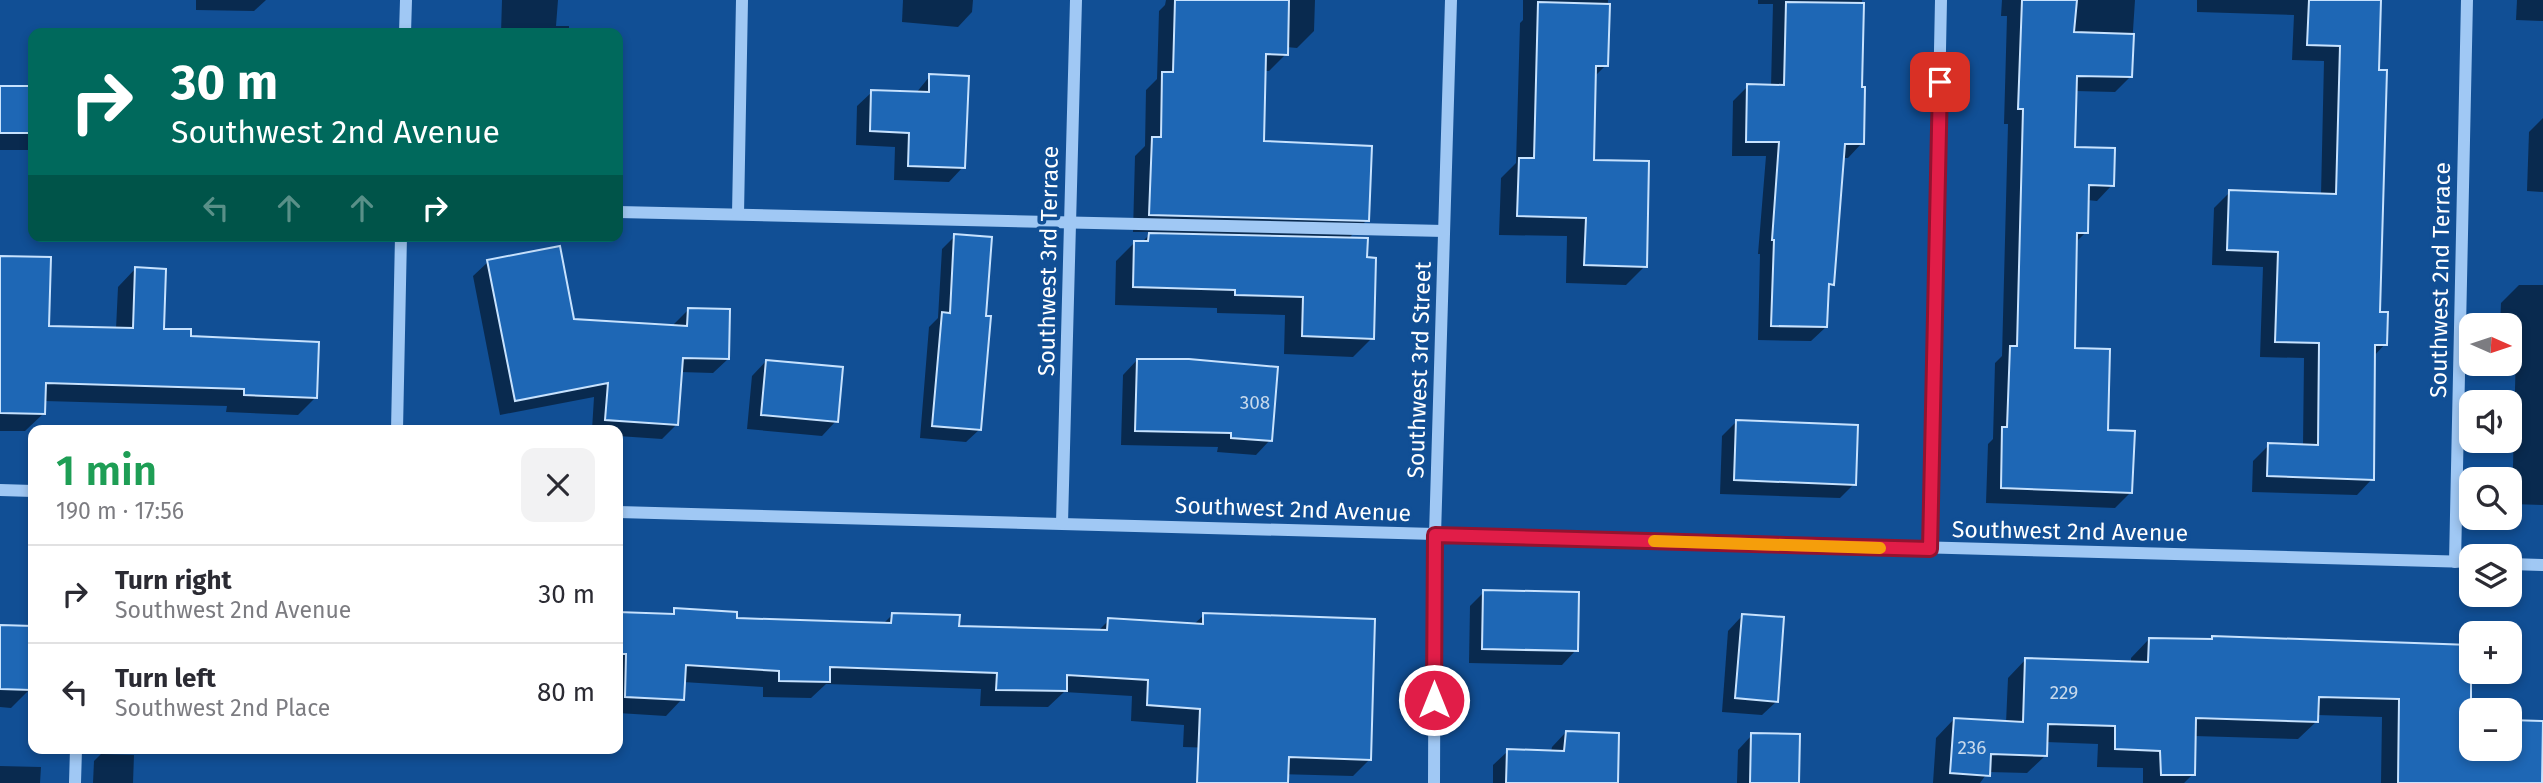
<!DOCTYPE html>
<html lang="en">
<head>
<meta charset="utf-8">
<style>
	:root { --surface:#fff; --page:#f2f2f3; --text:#2b2b33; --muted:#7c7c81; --line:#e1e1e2 }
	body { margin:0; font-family:"Fira Sans",sans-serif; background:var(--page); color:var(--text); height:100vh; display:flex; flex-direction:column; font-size:26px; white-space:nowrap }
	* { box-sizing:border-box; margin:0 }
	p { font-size:23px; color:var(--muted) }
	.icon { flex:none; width:38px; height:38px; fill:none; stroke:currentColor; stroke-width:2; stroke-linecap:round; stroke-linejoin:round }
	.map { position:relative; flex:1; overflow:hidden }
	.drawer { position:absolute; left:28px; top:425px; width:595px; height:329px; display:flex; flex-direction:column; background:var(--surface); border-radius:14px; box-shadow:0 4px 10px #0003 }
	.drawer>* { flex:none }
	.banner { position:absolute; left:28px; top:28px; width:595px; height:214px; border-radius:14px; box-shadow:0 4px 10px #0003; background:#00695c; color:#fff; overflow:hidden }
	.needle { width:46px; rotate:93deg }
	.controls { position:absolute; left:2459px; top:313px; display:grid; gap:14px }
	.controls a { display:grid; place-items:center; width:63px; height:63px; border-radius:14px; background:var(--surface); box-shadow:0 4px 10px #0003; font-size:35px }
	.pin { position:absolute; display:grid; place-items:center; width:60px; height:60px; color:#fff; margin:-30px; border-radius:14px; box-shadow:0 4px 10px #0006 }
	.me { position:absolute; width:77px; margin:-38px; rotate:0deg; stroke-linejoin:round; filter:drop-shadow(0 0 5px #0008) }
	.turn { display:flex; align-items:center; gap:24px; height:147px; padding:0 28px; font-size:32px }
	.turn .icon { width:91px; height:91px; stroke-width:2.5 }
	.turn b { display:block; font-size:49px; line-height:60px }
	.lanes { display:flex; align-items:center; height:66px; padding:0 28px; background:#0003; justify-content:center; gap:35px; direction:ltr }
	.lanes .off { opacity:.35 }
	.round { display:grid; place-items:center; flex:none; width:74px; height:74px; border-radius:14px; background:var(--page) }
	.summary { display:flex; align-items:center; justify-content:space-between; height:119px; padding:0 28px }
	h1 { font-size:42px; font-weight:600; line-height:52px; color:#1e9e55 }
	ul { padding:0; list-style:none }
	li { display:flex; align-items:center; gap:21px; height:98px; padding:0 28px; border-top:2px solid var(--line) }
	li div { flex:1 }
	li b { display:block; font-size:26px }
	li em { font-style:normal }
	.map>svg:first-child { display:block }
	.shadow { fill:#0007 }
	.building { fill:#1e67b5; stroke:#c7e2fe; stroke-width:2 }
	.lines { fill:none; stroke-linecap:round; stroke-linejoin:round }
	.minor { stroke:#a0c8f4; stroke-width:12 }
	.route-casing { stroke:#92132f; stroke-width:18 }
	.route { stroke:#e11d48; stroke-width:12 }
	.slow { stroke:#f59e0b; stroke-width:12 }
	.labels { text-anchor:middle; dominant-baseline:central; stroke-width:7; stroke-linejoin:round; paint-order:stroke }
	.number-label { font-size:19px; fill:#c7d9ec }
	.street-label { font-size:23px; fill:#fff; stroke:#114f95 }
</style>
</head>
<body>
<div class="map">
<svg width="2543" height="783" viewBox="0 0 2543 783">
	<rect width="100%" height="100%" fill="#114f95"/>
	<g class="shadow">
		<path d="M 196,0 L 266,0 L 254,11 L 196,10 Z"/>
		<path d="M 502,0 L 558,0 L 556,26 L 569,26 L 569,33 L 501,33 Z"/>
		<path d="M 903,0 L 973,0 L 972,12 L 958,27 L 902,22 Z"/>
		<path d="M 1166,0 L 1315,0 L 1314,31 L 1297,48 L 1286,47 L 1286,54 L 1269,71 L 1264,71 L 1262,143 L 1367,220 L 1348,239 L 1366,259 L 1372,338 L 1353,357 L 1284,354 L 1285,315 L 1217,313 L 1217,308 L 1115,305 L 1116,261 L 1135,242 L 1142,242 L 1152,232 L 1133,232 L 1135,156 L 1145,146 L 1146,90 L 1157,79 L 1159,11 L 1165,5 Z"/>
		<path d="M 1523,0 L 1608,0 L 1606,65 L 1594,77 L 1592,161 L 1645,266 L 1626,285 L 1566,283 L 1567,236 L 1499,235 L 1501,178 L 1516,163 L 1520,23 L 1523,20 Z"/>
		<path d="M 1758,0 L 1862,0 L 1860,88 L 1862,143 L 1848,158 L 1842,158 L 1832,284 L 1827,289 L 1826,327 L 1811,341 L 1758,340 L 1760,254 L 1758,254 L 1766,156 L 1732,156 L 1733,101 L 1748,86 L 1771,87 L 1773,4 L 1758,4 Z"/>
		<path d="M 2002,0 L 2135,0 L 2130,77 L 2115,92 L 2075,91 L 2073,148 L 2112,185 L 2097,201 L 2087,200 L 2086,232 L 2075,243 L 2073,350 L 2131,492 L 2115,508 L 1986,503 L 1988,444 L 1993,439 L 1995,363 L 2002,356 L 2008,124 L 2004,124 L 2007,16 L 2001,16 Z"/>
		<path d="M 2197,0 L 2379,0 L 2377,72 L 2378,313 L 2385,344 L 2374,356 L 2372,479 L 2357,495 L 2252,492 L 2253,461 L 2269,445 L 2303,446 L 2304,358 L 2260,357 L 2263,267 L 2212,265 L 2214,208 L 2230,192 L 2321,195 L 2324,61 L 2292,60 L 2294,15 L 2197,12 Z"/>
		<path d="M 2517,0 L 2543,0 L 2543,21 L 2516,20 Z"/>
		<path d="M 930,76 L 963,167 L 949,182 L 894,180 L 895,147 L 856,145 L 857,106 L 872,92 L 916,93 Z"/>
		<path d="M 33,87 L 33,147 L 31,150 L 0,150 L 0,88 Z"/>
		<path d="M 2543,118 L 2543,192 L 2527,191 L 2529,132 Z"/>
		<path d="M 955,236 L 980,429 L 966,442 L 920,438 L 929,327 L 938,318 L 942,249 Z"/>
		<path d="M 0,257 L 47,327 L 116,329 L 118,287 L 135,269 L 163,330 L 189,338 L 316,397 L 298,415 L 226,412 L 227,406 L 44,401 L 43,414 L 25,431 L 0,431 Z"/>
		<path d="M 488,262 L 573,320 L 674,327 L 674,324 L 688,310 L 728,359 L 713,373 L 680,372 L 676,425 L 662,439 L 618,436 L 618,430 L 592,430 L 594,397 L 500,415 L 473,276 Z"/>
		<path d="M 2519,285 L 2543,285 L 2543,505 L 2512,504 L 2516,350 L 2510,349 L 2510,326 L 2500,326 L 2501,303 Z"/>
		<path d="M 1137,360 L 1270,440 L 1256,455 L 1217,452 L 1218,447 L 1121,445 L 1123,375 Z"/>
		<path d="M 766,361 L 836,421 L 822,436 L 747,429 L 752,376 Z"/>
		<path d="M 1736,422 L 1854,484 L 1840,498 L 1720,494 L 1722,436 Z"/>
		<path d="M 1484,592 L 1576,650 L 1562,665 L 1469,663 L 1470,606 Z"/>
		<path d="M 675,610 L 735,620 L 883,624 L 892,615 L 958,627 L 1098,631 L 1109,620 L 1193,625 L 1204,615 L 1370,759 L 1353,776 L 1277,774 L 1278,750 L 1183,747 L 1184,725 L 1131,721 L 1132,696 L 1064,692 L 1048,707 L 980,706 L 981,689 L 826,684 L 811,698 L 763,697 L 763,687 L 683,682 L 682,699 L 666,716 L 618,713 L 618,614 L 669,616 Z"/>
		<path d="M 1742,616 L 1777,701 L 1762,715 L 1722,712 L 1728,631 Z"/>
		<path d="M 0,627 L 30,689 L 11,708 L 0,707 Z"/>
		<path d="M 2213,638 L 2471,721 L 2471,749 L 2510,749 L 2510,722 L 2543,723 L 2543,783 L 2381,783 L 2382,717 L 2317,715 L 2317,721 L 2298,739 L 2194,736 L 2193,774 L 2184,783 L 2143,783 L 2143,768 L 2097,767 L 2098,744 L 2046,742 L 2046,755 L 2027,773 L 1988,772 L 1980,783 L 1933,783 L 1936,738 L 1954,719 L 2006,723 L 2008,678 L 2026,659 L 2131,663 L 2131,658 L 2149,639 L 2210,641 Z"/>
		<path d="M 1566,732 L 1616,783 L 1493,783 L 1493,765 L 1508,751 L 1551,752 L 1552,747 Z"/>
		<path d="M 1752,735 L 1797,783 L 1737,783 L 1738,750 Z"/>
		<path d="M 101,754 L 134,755 L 133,783 L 93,783 L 94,761 Z"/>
		<path d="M 0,766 L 41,767 L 40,783 L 0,783 Z"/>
	</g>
	<g class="building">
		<path d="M 1175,0 L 1289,0 L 1288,55 L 1266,54 L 1264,141 L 1372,146 L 1369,221 L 1149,215 L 1152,137 L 1161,137 L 1162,72 L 1173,72 Z"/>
		<path d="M 2022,0 L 2077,0 L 2074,32 L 2134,34 L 2132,77 L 2077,76 L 2075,147 L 2115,148 L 2114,186 L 2089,185 L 2088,233 L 2077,233 L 2075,348 L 2110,349 L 2108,430 L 2135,431 L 2132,493 L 2001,488 L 2002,427 L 2007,427 L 2010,346 L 2017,346 L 2023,109 L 2018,109 Z"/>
		<path d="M 2309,0 L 2381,0 L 2379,70 L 2387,70 L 2380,312 L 2388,312 L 2387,345 L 2375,345 L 2374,480 L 2267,476 L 2268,443 L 2318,445 L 2319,343 L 2275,342 L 2278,252 L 2227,250 L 2229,190 L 2336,194 L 2340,46 L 2307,45 Z"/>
		<path d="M 1538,2 L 1610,4 L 1608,66 L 1596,66 L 1594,160 L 1649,161 L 1647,267 L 1584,265 L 1586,218 L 1517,216 L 1519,158 L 1534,158 Z"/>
		<path d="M 1786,2 L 1864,3 L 1862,87 L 1865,87 L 1864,144 L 1845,144 L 1834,285 L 1829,284 L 1827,327 L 1771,326 L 1774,240 L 1772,240 L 1779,142 L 1746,142 L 1747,84 L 1784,85 Z"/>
		<path d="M 929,74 L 969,76 L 965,168 L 908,166 L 909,133 L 870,131 L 871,90 L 929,92 Z"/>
		<rect x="0" y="86" width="33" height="47"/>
		<path d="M 1149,233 L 1368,238 L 1367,257 L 1376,258 L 1374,339 L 1302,336 L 1303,297 L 1235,295 L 1235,290 L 1133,287 L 1134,241 L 1148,241 Z"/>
		<path d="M 954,234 L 992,237 L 986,316 L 991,316 L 981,430 L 932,426 L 942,312 L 950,313 Z"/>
		<path d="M 560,246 L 574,319 L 687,326 L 688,308 L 730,309 L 729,359 L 683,358 L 678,425 L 605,420 L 608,383 L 515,401 L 487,260 Z"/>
		<path d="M 0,256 L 51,257 L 49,326 L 133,328 L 135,267 L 166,269 L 164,329 L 191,329 L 191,336 L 319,342 L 317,398 L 244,395 L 244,389 L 46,383 L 45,414 L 0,413 Z"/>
		<path d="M 1137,359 L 1189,359 L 1278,367 L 1272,441 L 1231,438 L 1231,433 L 1135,431 Z"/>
		<path d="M 766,360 L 843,367 L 838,422 L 761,415 Z"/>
		<path d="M 1736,420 L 1858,425 L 1856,485 L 1734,480 Z"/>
		<path d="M 1483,590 L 1579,592 L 1578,651 L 1482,649 Z"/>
		<path d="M 674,608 L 737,612 L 737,618 L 891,623 L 892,613 L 960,615 L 959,626 L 1107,630 L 1108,618 L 1203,624 L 1203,613 L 1375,619 L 1371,760 L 1289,757 L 1288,783 L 1197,783 L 1200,709 L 1147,705 L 1148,680 L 1067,675 L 1067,691 L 996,690 L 997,673 L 830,667 L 830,682 L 779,681 L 779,671 L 686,665 L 684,700 L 625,697 L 626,654 L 618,654 L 618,612 L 674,614 Z"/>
		<path d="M 1742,614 L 1784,617 L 1778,702 L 1735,698 Z"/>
		<path d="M 0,625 L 33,626 L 31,690 L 0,689 Z"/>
		<path d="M 2212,636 L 2471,645 L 2471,749 L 2510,749 L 2510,720 L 2543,721 L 2542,783 L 2398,783 L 2399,699 L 2319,697 L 2318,722 L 2196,718 L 2195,775 L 2161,775 L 2160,751 L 2115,749 L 2115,726 L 2048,724 L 2047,756 L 1991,754 L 1990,776 L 1950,773 L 1954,718 L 2023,722 L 2025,658 L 2148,662 L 2149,638 L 2212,639 Z"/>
		<path d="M 1566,731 L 1619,733 L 1618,783 L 1506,783 L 1507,749 L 1564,751 Z"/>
		<path d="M 1751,733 L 1800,734 L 1799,783 L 1750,783 Z"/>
	</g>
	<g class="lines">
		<g class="minor">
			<path d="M 405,33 L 406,0"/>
			<path d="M 618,212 L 1444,231"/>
			<path d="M 738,214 L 742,0"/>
			<path d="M 397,430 L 401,236"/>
			<path d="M 0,490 L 33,491"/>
			<path d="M 618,512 L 2471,562"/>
			<path d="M 1062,523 L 1076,0"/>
			<path d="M 1930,549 L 1941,0"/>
			<path d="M 2455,562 L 2467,0"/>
			<path d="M 2510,564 L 2543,565"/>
			<path d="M 75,783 L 76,749"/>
			<path d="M 1434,783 L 1435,535 L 1451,0"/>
		</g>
	</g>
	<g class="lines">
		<g class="route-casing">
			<path id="route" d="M 1434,700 L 1435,535 L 1930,549 L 1940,82"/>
		</g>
		<use href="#route" class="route"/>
		<path class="slow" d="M 1654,541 L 1880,548"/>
	</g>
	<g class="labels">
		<g class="number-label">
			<text x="1255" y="402">308</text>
			<text x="2064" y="692">229</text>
			<text x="1972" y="747">236</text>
		</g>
		<g class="street-label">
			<text transform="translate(1048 261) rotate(-89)">Southwest 3rd Terrace</text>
			<text transform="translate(2440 280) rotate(-89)">Southwest 2nd Terrace</text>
			<text transform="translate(1419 370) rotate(-88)">Southwest 3rd Street</text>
			<text transform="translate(1293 509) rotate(2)">Southwest 2nd Avenue</text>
			<text transform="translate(2070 531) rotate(1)">Southwest 2nd Avenue</text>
		</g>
	</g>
</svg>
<div class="controls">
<a><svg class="needle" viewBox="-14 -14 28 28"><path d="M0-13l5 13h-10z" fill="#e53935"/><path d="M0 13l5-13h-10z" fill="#7c7c81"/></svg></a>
<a><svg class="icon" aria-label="sound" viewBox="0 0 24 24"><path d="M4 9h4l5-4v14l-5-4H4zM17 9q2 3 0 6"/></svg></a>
<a><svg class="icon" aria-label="search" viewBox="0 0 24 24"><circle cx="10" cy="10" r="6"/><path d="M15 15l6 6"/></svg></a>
<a><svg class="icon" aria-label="layers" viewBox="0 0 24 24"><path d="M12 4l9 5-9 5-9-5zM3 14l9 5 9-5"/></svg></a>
<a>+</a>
<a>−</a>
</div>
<div class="pin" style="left:1940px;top:82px;background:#d93025"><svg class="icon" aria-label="arrive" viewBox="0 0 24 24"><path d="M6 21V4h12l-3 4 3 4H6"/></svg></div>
<svg class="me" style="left:1434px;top:700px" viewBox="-20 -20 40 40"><circle r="17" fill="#e11d48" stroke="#fff" stroke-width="3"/><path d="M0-11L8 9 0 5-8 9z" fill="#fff"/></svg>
<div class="banner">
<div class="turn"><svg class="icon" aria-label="right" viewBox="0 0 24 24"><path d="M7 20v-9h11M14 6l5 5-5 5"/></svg><div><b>30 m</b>Southwest 2nd Avenue</div></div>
<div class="lanes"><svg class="icon off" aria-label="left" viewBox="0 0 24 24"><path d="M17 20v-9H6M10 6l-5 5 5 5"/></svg><svg class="icon off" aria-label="ahead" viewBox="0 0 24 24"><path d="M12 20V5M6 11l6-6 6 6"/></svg><svg class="icon off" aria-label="ahead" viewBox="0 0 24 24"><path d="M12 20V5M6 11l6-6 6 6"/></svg><svg class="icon" aria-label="right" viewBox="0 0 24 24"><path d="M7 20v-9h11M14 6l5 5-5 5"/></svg></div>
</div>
<section class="drawer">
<div class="summary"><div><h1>1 min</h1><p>190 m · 17:56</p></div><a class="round"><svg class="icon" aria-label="close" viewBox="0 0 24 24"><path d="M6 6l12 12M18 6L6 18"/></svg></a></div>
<ul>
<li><svg class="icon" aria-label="right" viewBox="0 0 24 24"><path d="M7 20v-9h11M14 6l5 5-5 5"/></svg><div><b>Turn right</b><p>Southwest 2nd Avenue</p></div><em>30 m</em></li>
<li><svg class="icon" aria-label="left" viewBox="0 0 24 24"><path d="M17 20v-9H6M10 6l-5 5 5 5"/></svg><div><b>Turn left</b><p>Southwest 2nd Place</p></div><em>80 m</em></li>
</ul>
</section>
</div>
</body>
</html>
